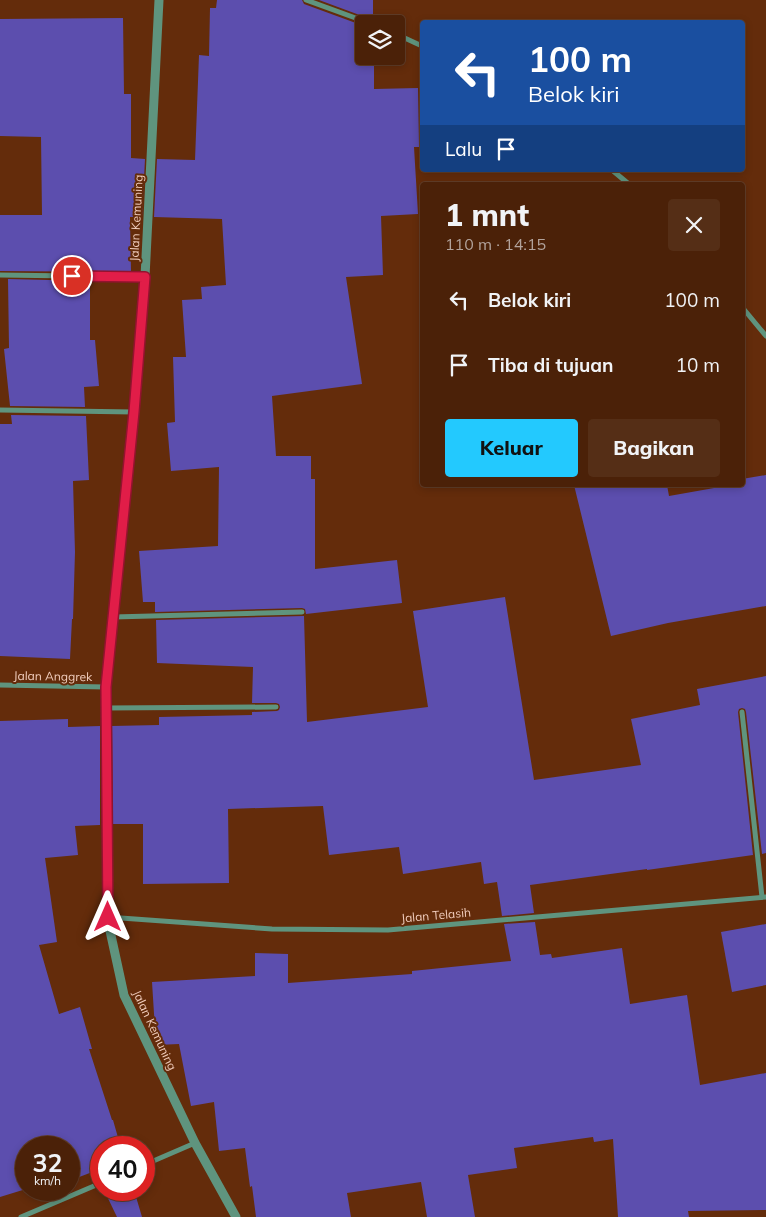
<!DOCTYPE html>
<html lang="id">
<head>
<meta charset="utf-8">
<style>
	:root { --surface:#4b2108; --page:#552e16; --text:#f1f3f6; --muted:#b2a39c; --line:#623e29; --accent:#23c9fe }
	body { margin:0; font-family:Mulish,sans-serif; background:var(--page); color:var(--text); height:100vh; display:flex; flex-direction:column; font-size:19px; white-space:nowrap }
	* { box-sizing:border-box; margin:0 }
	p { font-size:16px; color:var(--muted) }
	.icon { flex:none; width:28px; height:28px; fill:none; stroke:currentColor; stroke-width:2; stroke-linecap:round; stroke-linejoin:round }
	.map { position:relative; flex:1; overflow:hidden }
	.details { position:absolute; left:420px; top:182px; width:325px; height:305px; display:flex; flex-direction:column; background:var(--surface); border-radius:5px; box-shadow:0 2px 8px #0003,0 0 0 1px var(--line) }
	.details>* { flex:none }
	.banner { position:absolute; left:420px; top:20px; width:325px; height:152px; border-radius:5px; box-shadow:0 2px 8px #0003,0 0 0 1px var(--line); background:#1a4fa0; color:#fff; overflow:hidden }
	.buttons { position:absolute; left:355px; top:15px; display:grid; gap:10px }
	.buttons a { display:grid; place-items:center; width:50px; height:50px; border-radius:5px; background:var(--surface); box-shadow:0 2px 8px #0003,0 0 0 1px var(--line); font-size:25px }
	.speed { position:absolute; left:15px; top:1136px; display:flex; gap:10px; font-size:25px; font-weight:700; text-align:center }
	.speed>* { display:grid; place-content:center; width:65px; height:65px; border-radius:50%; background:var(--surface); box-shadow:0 2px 8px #0003,0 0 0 1px var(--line); line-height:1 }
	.speed small { font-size:12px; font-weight:400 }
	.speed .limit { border:8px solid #d22; background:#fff; color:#111 }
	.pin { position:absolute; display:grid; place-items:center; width:42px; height:42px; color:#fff; margin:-21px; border:2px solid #fff; border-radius:50%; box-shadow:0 1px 5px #0007 }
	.me { position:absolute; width:55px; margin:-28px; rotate:0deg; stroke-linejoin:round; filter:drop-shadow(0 0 4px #0008) }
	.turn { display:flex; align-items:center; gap:18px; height:105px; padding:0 25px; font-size:22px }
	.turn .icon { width:65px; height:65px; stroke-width:2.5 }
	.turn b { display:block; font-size:35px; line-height:42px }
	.then { display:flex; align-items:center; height:48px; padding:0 25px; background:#0003; gap:10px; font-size:19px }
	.round { display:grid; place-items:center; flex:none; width:52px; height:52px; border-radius:5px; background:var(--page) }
	.headline { display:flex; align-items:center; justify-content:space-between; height:85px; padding:0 25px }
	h1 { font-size:30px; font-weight:800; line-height:38px }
	.primary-button { display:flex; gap:10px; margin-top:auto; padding:10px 25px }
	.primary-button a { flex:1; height:58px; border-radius:5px; background:var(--accent); color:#111; font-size:20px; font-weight:800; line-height:58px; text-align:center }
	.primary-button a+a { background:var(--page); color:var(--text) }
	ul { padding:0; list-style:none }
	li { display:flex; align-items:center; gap:15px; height:65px; padding:0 25px }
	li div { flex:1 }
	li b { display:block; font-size:19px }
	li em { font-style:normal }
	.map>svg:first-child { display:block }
	.building { fill:#5c4eae }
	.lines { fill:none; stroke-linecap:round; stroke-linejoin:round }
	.minor { stroke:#5f947e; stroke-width:5 }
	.tertiary { stroke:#5f947e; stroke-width:9 }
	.route-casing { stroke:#92132f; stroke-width:12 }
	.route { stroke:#e11d48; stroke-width:9 }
	.labels { text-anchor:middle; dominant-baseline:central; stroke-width:4; stroke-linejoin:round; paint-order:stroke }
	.street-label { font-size:12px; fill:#f1cdbd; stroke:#642c0b }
</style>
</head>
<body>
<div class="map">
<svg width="766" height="1217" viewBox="0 0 766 1217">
	<rect width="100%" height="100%" fill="#642c0b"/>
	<g class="building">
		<path d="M 217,0 L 302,0 L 304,4 L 364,26 L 364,56 L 374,56 L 374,89 L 418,88 L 419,147 L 414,147 L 418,214 L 381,216 L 383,275 L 346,277 L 362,384 L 272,396 L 276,456 L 311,456 L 311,479 L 315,479 L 315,569 L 397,560 L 402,603 L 306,614 L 305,609 L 302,608 L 155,612 L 155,602 L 143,602 L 139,551 L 218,546 L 219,467 L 171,471 L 167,423 L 175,422 L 173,357 L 186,357 L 182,300 L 202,299 L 201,287 L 226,285 L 222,219 L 154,217 L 157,159 L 195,160 L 199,55 L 209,56 L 210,8 L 216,8 Z"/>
		<path d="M 319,0 L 373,0 L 373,20 Z"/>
		<path d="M 123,18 L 124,94 L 131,94 L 131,158 L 145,159 L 142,217 L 130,217 L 131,272 L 0,271 L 0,215 L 42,215 L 41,137 L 0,136 L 0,19 Z"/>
		<path d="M 8,279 L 90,281 L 90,340 L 95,340 L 99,386 L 84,387 L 85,407 L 10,406 L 4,349 L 9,348 Z"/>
		<path d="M 11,415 L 86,416 L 89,480 L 73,481 L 75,552 L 73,619 L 72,619 L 70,659 L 0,656 L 0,424 L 12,424 Z"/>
		<path d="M 766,475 L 766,606 L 668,623 L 611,636 L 574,485 L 667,485 L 669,496 L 731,485 L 742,485 L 742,479 Z"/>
		<path d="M 505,597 L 534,780 L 641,765 L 631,719 L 700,705 L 697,689 L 766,676 L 766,853 L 762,854 L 746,712 L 745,709 L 742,708 L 739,709 L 738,712 L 753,855 L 647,870 L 647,869 L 530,885 L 534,913 L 502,916 L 497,882 L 484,884 L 481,862 L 403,874 L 399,847 L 329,855 L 323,806 L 228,809 L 229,883 L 143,884 L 143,824 L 113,824 L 112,726 L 159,725 L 159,717 L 252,715 L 252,712 L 277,711 L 279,710 L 280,707 L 279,704 L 276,703 L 252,703 L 253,667 L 157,663 L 156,620 L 304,616 L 307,722 L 428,707 L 413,611 Z"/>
		<path d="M 68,719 L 68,727 L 100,726 L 100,825 L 75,826 L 78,855 L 45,858 L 57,942 L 39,945 L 59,1014 L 80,1007 L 92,1049 L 89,1049 L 112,1120 L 113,1120 L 121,1148 L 101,1148 L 101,1179 L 99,1179 L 95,1171 L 74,1179 L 72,1174 L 69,1175 L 69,1148 L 26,1148 L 26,1189 L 0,1197 L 0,721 Z"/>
		<path d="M 535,922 L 540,955 L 551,954 L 552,958 L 622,948 L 630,1004 L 687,995 L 700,1085 L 766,1073 L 766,1210 L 688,1211 L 689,1217 L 618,1217 L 613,1139 L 594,1142 L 593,1137 L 514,1148 L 517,1168 L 468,1175 L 475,1217 L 427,1217 L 421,1182 L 347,1193 L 351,1217 L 256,1217 L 252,1186 L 250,1187 L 245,1148 L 219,1151 L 214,1102 L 191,1106 L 179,1044 L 156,1045 L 152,982 L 255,976 L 255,953 L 288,954 L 288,983 L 412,974 L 412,971 L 511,961 L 504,924 Z"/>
		<path d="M 766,924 L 766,985 L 732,992 L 721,932 Z"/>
		<path d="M 104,1190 L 134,1190 L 142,1217 L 117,1217 Z"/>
	</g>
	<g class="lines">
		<g class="minor">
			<path d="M 306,0 L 372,24"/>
			<path d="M 396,34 L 422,46"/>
			<path d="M 612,170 L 630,185"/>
			<path d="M 0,275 L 145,277"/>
			<path d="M 742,307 L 766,336"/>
			<path d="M 0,410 L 134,412"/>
			<path d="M 113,617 L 302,612"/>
			<path d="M 0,685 L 106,687"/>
			<path d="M 106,708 L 276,707"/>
			<path d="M 742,712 L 762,897"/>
			<path d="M 107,917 L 272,929 L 388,930 L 766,897"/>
			<path d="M 144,1165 L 195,1143"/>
			<path d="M 21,1217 L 101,1183"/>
		</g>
		<path class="tertiary" d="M 159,0 L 145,277 L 134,412 L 106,687 L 107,917 L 124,995 L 195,1143 L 236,1217"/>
	</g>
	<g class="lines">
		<g class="route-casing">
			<path id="route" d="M 72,276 L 145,277 L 134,412 L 106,687 L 108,917"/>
		</g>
		<use href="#route" class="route"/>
	</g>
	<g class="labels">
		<g class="street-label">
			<text transform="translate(136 218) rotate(-87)">Jalan Kemuning</text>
			<text transform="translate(53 676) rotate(1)">Jalan Anggrek</text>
			<text transform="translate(436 915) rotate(-5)">Jalan Telasih</text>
			<text transform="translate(155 1030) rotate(65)">Jalan Kemuning</text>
		</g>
	</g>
</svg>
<div class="buttons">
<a><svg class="icon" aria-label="layers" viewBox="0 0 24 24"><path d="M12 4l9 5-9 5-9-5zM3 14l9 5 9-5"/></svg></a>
</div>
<div class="speed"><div>32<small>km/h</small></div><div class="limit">40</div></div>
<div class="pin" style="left:72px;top:276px;background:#d93025"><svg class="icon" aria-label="arrive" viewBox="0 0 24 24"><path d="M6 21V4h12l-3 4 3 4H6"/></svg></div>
<svg class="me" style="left:108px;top:917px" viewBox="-20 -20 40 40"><path d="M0-17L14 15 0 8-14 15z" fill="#e11d48" stroke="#fff" stroke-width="4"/></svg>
<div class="banner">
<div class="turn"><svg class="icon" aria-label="left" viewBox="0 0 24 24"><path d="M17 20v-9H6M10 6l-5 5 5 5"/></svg><div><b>100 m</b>Belok kiri</div></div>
<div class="then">Lalu<svg class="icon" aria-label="arrive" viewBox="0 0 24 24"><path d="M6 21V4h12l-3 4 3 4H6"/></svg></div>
</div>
<section class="details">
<div class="headline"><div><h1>1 mnt</h1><p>110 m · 14:15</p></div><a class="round"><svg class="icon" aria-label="close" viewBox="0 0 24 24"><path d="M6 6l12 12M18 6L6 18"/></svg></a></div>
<ul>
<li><svg class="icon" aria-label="left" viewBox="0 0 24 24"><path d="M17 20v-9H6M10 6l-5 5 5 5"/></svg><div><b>Belok kiri</b></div><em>100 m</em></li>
<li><svg class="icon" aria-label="arrive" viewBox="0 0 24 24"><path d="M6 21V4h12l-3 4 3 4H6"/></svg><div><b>Tiba di tujuan</b></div><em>10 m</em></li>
</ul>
<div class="primary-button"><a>Keluar</a><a>Bagikan</a></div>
</section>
</div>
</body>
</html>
